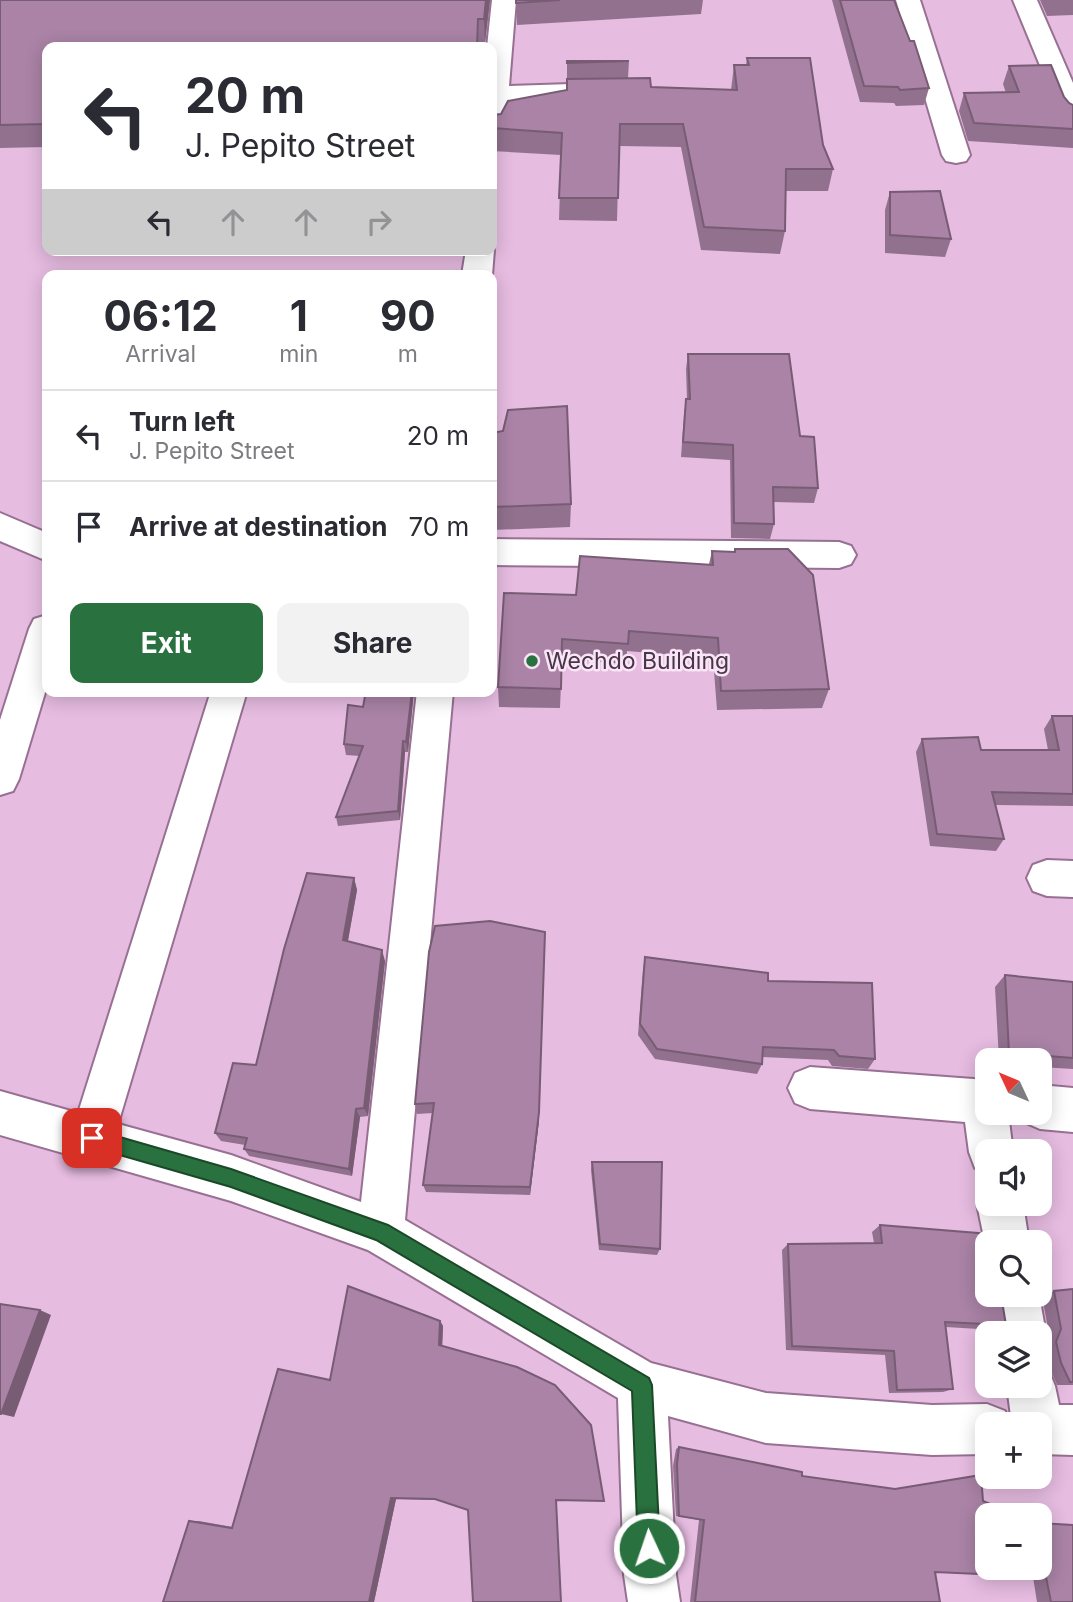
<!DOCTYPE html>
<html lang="en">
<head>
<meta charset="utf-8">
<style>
	:root { --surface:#fff; --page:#f2f2f3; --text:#2b2b33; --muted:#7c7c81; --line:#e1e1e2; --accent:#29713e }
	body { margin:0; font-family:Inter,sans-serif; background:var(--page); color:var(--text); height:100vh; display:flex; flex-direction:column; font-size:26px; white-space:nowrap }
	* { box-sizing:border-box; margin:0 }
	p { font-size:23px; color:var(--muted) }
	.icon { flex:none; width:38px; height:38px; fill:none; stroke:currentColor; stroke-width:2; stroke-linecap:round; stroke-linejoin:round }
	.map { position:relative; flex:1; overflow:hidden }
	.panel { position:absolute; left:42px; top:270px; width:455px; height:427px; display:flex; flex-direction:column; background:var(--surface); border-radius:14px; box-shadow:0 4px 18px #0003 }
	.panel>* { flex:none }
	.top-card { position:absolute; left:42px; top:42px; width:455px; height:214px; border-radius:14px; box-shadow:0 4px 18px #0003; background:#fff; color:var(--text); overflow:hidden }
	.needle { width:46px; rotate:314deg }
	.controls { position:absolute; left:975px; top:1048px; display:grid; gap:14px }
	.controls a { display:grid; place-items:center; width:77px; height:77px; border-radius:14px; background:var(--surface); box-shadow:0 4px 18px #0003; font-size:35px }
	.pin { position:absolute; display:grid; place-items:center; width:60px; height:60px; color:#fff; margin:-30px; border-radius:14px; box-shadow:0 4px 10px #0006 }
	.me { position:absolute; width:77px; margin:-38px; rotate:357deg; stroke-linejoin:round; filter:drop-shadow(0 0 5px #0008) }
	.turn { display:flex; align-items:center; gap:24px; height:147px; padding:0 28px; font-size:32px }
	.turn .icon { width:91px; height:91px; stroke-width:2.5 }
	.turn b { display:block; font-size:49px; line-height:60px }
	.lanes { display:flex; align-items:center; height:66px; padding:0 28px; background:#0003; justify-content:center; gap:35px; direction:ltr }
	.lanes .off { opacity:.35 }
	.eta { display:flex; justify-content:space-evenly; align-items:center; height:119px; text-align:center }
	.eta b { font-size:42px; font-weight:700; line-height:49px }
	.primary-button { display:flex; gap:14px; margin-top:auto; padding:14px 28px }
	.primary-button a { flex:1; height:80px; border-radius:14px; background:var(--accent); color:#fff; font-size:28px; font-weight:700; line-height:80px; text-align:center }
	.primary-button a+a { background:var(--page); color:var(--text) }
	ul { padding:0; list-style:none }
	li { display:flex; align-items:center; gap:21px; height:91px; padding:0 28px; border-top:2px solid var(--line) }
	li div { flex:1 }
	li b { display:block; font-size:26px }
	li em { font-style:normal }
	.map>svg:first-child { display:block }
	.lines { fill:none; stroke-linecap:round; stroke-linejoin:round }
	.minor-casing { stroke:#977092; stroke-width:4 }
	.minor { fill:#fff; fill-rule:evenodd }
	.wall { fill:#92718f }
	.shaded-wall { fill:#775c74 }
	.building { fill:#aa83a6; stroke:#775c74; stroke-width:2 }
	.route { fill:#29713e; stroke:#1b4928; stroke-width:2 }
	.poi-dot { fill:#29713e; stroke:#fae4f7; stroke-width:2.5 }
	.labels { text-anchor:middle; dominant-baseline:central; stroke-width:5; stroke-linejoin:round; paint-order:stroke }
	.poi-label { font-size:23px; fill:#473645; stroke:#fae4f7; text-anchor:start }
</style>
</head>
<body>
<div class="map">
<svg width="1073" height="1602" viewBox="0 0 1073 1602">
	<rect width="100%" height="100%" fill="#e6bce1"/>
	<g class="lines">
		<g class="minor-casing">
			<g id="minor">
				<path d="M 492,0 L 516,0 L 509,86 L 602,83 L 611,86 L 615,91 L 611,96 L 508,101 L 505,128 L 501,134 L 492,136 L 492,47 L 487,47 Z"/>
				<path d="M 896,0 L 920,0 L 970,155 L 966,161 L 956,163 L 946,161 L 942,155 Z"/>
				<path d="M 1013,0 L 1037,0 L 1073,83 L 1073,122 L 1064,120 L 1060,114 Z"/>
				<path d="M 492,246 L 494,250 L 492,275 L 462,275 L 466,250 L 492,250 Z"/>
				<path d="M 0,513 L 47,533 L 47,561 L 0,541 Z"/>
				<path d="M 492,539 L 839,542 L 851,546 L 856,555 L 851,564 L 839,568 L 492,565 Z"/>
				<path d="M 47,615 L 47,686 L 19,779 L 13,791 L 0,795 L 0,720 L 29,629 L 34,619 Z"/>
				<path d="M 211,691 L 247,691 L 118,1124 L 231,1155 L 361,1202 L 417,691 L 453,691 L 405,1220 L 651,1363 L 766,1393 L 932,1405 L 987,1404 L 1005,1411 L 1010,1424 L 987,1424 L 987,1454 L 932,1455 L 766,1443 L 668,1416 L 676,1575 L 680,1602 L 628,1602 L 624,1575 L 618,1398 L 368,1250 L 231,1201 L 0,1135 L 0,1091 L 78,1113 Z"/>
				<path d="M 1047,860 L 1073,861 L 1073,897 L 1047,896 L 1033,891 L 1027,878 L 1033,865 Z"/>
				<path d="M 810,1067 L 987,1080 L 987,1113 L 1008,1113 L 1013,1152 L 987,1152 L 987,1173 L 975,1168 L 969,1152 L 965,1122 L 810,1109 L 795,1103 L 788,1088 L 795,1073 Z"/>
				<path d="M 1040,1085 L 1073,1088 L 1073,1132 L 1040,1129 L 1024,1122 L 1021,1113 L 1040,1113 Z"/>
				<path d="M 987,1187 L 987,1204 L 1023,1204 L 1029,1242 L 987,1242 L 987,1252 L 977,1204 L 984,1188 Z"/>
				<path d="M 991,1295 L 1039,1295 L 1046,1334 L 1040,1350 L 1040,1334 L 998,1334 Z"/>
				<path d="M 1040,1365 L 1048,1369 L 1055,1386 L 1059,1405 L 1073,1405 L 1073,1455 L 1040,1454 L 1040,1424 L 1012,1424 L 1007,1386 L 1040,1386 Z"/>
			</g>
		</g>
		<use href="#minor" class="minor"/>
	</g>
	<g class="wall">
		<path d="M 0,0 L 490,0 L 485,42 L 47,47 L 47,147 L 0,148 Z"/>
		<path d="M 516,0 L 703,0 L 701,14 L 517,25 Z"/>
		<path d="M 832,0 L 894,0 L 929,88 L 924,105 L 896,106 L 894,103 L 860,102 Z"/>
		<path d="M 1040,0 L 1073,0 L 1073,15 L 1047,16 Z"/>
		<path d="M 747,58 L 823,145 L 833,169 L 828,191 L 785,191 L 785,231 L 780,254 L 701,250 L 681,147 L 619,146 L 617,221 L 559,220 L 561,155 L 492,151 L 492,115 L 501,114 L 567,90 L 567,61 L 629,61 L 628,78 L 651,87 L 731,90 L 734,65 L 746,65 Z"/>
		<path d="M 1009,66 L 1064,97 L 1069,103 L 1073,105 L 1073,148 L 968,141 L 959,111 L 964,93 L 1006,93 L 1003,84 Z"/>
		<path d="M 890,192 L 951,239 L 945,257 L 885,253 L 885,210 Z"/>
		<path d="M 410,250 L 464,250 L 463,255 Z"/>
		<path d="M 688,354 L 800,436 L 818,488 L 814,503 L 773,502 L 774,524 L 770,539 L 731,538 L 730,460 L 681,457 L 684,415 L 686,399 L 687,399 L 686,369 Z"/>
		<path d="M 503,431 L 571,504 L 570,527 L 492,530 L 492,433 Z"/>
		<path d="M 735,549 L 829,689 L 822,708 L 717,710 L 713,658 L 627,651 L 626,664 L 562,659 L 560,708 L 499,707 L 498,687 L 576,595 L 709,564 L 712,551 L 734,552 Z"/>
		<path d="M 366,691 L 414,691 L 408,752 L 405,752 L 400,820 L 338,826 L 336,817 L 360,756 L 346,755 L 344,744 L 363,707 Z"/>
		<path d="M 1052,716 L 1073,716 L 1073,806 L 995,805 L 1004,839 L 996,851 L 930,846 L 916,752 L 922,739 L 981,750 L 1048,750 L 1044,729 Z"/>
		<path d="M 354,878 L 357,890 L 348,941 L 385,961 L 368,1116 L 360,1117 L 352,1176 L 249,1156 L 244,1149 L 245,1145 L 221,1141 L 215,1133 L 256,1065 Z"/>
		<path d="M 429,952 L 539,1121 L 530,1195 L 426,1192 L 423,1185 L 433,1113 L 417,1114 L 415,1104 Z"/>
		<path d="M 645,957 L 768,981 L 875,1059 L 868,1069 L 832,1066 L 828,1060 L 762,1057 L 762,1064 L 757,1074 L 655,1059 L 638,1035 L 643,969 Z"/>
		<path d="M 1005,975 L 1073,982 L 1073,1069 L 1040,1067 L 1040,1060 L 999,1060 L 995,987 Z"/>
		<path d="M 592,1162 L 660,1249 L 657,1255 L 599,1250 L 591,1170 Z"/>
		<path d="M 880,1225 L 1006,1325 L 995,1330 L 946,1327 L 953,1389 L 943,1392 L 889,1393 L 885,1355 L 786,1350 L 782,1250 L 788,1244 L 874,1243 L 872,1232 Z"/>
		<path d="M 1073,1289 L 1073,1385 L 1057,1385 L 1049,1366 L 1044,1346 L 1049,1334 L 1042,1296 L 1054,1291 Z"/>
		<path d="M 440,1321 L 443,1326 L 442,1346 L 604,1501 L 556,1501 L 468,1510 L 437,1500 L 396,1499 L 374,1602 L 163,1602 L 189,1521 L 199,1521 L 232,1527 L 330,1380 Z"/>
		<path d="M 679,1447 L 802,1476 L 892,1489 L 981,1475 L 983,1501 L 1040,1568 L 1073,1602 L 1037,1602 L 1033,1577 L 935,1572 L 940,1602 L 690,1602 L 699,1520 L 676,1516 L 673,1466 L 676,1449 Z"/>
	</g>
	<g class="shaded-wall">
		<path d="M 486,0 L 490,0 L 485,42 L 484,19 Z"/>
		<path d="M 412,691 L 414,691 L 408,752 L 406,742 Z"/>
		<path d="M 403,741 L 405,752 L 400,820 L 398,811 Z"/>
		<path d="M 354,878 L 357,890 L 346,951 L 343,940 Z"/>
		<path d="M 545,932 L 539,1121 L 530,1195 L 530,1187 Z"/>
		<path d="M 382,950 L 385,961 L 368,1116 L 364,1108 Z"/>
		<path d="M 356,1109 L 360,1117 L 352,1176 L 349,1169 Z"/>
		<path d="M 40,1310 L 51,1315 L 14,1417 L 1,1414 Z"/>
		<path d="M 440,1321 L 443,1326 L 442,1350 L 439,1345 Z"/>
		<path d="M 391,1498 L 396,1499 L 374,1602 L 369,1602 Z"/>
	</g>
	<g class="building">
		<path d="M 0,0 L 486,0 L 484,19 L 478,19 L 477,47 L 47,47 L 47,124 L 0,125 Z"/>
		<path d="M 516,0 L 560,0 L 516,3 Z"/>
		<path d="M 840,0 L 894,0 L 910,41 L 914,41 L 929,88 L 900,90 L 898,87 L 864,86 Z"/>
		<path d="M 747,58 L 810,58 L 823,145 L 833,169 L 786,169 L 785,231 L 704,227 L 683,124 L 620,124 L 618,198 L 559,198 L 562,133 L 492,128 L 492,115 L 501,114 L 508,101 L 567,90 L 567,79 L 650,78 L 651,87 L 737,90 L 734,65 L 749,65 Z"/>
		<path d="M 567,61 L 629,61 L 567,63 Z"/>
		<path d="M 1051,65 L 1064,97 L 1069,103 L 1073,105 L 1073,129 L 974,123 L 964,93 L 1019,92 L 1009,66 Z"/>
		<path d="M 940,191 L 951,239 L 890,235 L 890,192 Z"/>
		<path d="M 688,354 L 789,354 L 800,436 L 814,437 L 818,488 L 773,487 L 774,524 L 734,523 L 733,445 L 683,442 L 686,399 L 690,399 Z"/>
		<path d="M 567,406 L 571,504 L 492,507 L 492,433 L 503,431 L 508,410 Z"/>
		<path d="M 735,549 L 788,549 L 813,575 L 829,689 L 721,691 L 718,638 L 629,631 L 628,644 L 562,639 L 561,689 L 498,687 L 504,593 L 576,595 L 580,556 L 713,565 L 712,551 L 735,552 Z"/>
		<path d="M 366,691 L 412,691 L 406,742 L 403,741 L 398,811 L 336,817 L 363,746 L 344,744 L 348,705 L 363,707 Z"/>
		<path d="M 1052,716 L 1073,716 L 1073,794 L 992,792 L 1004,839 L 937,834 L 922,739 L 978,737 L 981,750 L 1059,750 Z"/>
		<path d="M 307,873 L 354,878 L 343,940 L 382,950 L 364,1108 L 356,1109 L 349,1169 L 244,1149 L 247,1138 L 215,1133 L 233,1063 L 256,1065 L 284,949 Z"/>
		<path d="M 490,921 L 545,932 L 539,1112 L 530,1187 L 423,1185 L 434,1103 L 415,1104 L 429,952 L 435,926 Z"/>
		<path d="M 645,957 L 768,973 L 768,981 L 872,983 L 875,1059 L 839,1056 L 834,1050 L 763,1047 L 762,1064 L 657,1049 L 640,1024 Z"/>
		<path d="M 1005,975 L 1073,982 L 1073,1058 L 1009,1053 Z"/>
		<path d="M 592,1162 L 662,1162 L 660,1249 L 600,1244 Z"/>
		<path d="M 880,1225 L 990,1234 L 992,1242 L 987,1242 L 987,1295 L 1001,1295 L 1006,1325 L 945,1322 L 953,1389 L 897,1390 L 894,1351 L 792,1346 L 788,1244 L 882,1243 Z"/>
		<path d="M 348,1286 L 440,1321 L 439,1345 L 517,1367 L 555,1385 L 591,1425 L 604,1501 L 556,1500 L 561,1602 L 473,1602 L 468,1510 L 435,1499 L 391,1498 L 369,1602 L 163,1602 L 189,1521 L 232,1528 L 278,1369 L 330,1380 Z"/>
		<path d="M 1073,1289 L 1073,1382 L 1070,1382 L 1061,1363 L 1056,1342 L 1061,1329 L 1054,1291 Z"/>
		<path d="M 0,1304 L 40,1310 L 1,1414 L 0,1414 Z"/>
		<path d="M 679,1447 L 802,1472 L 802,1476 L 895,1489 L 981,1475 L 983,1501 L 1019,1516 L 987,1516 L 987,1568 L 1040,1568 L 1040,1523 L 1073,1525 L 1073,1602 L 1051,1602 L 1046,1577 L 935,1572 L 940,1602 L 695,1602 L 704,1520 L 679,1516 L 677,1464 Z"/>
	</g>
	<path class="route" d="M 92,1129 L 231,1169 L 388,1225 L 649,1378 L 652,1385 L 660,1548 L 656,1556 L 649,1559 L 641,1556 L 638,1548 L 632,1391 L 376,1240 L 231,1187 L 92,1147 L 85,1145 L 82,1138 L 85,1132 Z"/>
	<circle class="poi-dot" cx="532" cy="661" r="7"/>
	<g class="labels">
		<g class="poi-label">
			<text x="546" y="661">Wechdo Building</text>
		</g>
	</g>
</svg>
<div class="controls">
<a><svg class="needle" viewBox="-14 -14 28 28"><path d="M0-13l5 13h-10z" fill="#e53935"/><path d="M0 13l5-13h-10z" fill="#7c7c81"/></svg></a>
<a><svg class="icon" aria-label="sound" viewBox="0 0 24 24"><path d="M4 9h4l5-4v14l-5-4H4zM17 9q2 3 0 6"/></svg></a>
<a><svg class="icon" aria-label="search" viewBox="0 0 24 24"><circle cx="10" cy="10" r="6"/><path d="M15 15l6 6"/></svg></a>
<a><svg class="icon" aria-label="layers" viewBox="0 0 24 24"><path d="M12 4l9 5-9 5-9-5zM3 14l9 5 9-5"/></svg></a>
<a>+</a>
<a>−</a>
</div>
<div class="pin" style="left:92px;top:1138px;background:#d93025"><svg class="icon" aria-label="arrive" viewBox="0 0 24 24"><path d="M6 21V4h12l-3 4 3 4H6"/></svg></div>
<svg class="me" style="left:649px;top:1548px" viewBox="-20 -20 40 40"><circle r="17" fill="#29713e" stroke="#fff" stroke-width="3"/><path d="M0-11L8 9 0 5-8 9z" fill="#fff"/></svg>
<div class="top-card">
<div class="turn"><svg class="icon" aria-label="left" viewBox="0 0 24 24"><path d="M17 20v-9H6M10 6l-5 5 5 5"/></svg><div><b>20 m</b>J. Pepito Street</div></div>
<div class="lanes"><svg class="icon" aria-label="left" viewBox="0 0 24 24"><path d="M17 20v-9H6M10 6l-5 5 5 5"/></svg><svg class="icon off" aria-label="ahead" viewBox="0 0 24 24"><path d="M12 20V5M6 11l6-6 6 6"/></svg><svg class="icon off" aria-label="ahead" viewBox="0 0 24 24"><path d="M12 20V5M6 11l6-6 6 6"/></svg><svg class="icon off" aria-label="right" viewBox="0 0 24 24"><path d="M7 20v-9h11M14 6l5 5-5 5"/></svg></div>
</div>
<section class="panel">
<div class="eta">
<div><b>06:12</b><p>Arrival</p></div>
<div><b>1</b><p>min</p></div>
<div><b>90</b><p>m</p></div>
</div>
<ul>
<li><svg class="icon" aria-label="left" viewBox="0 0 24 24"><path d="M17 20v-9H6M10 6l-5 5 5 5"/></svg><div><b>Turn left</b><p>J. Pepito Street</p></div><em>20 m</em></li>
<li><svg class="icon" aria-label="arrive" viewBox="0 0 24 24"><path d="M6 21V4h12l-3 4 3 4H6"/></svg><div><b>Arrive at destination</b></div><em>70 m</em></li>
</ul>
<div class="primary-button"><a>Exit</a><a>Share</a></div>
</section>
</div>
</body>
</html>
